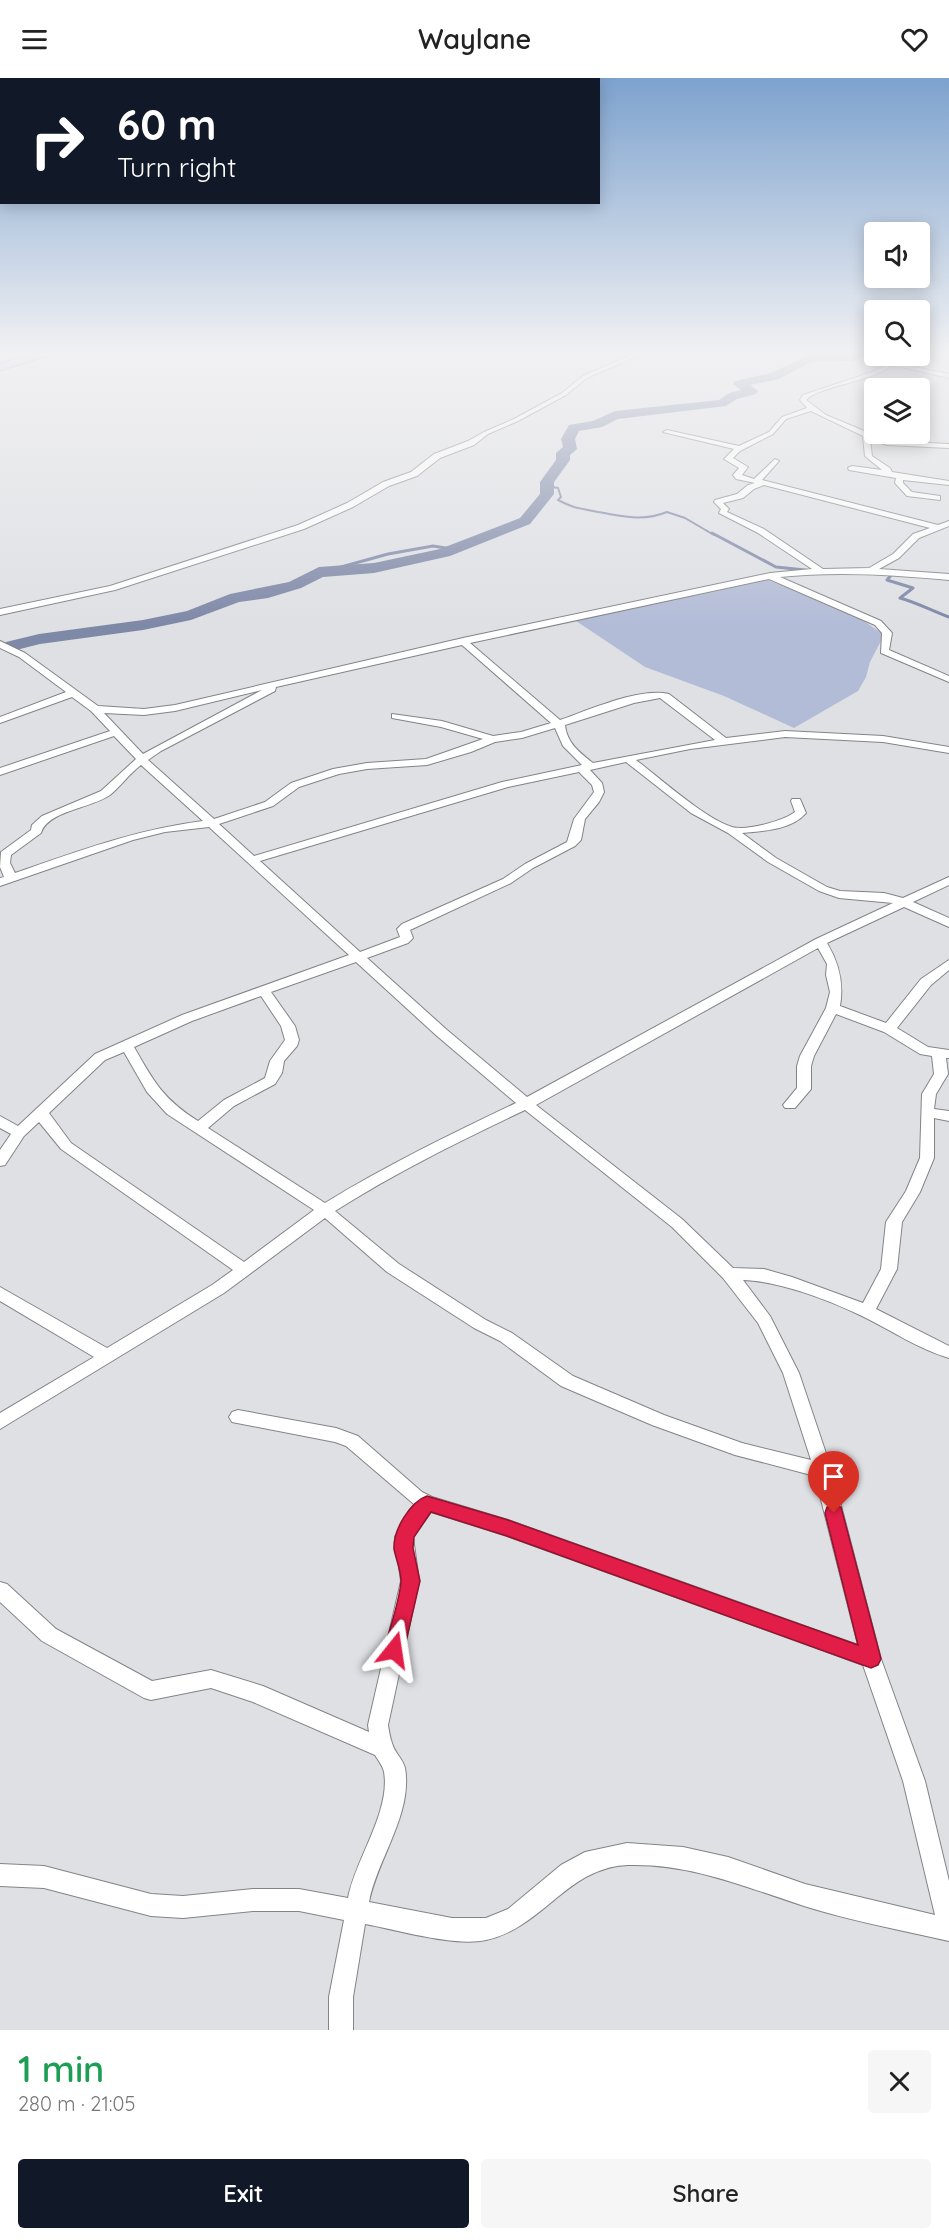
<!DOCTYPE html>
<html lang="en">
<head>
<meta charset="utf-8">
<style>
	:root { --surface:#fff; --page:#f6f6f6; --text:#222; --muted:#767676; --accent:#111827 }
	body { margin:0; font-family:Quicksand,sans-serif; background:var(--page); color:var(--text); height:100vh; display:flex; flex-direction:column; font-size:22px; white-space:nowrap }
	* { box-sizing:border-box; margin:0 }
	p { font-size:20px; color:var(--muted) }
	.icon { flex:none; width:33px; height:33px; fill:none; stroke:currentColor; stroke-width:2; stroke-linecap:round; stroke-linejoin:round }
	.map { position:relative; height:1952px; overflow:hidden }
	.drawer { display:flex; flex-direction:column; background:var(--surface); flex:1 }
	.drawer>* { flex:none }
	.hud { position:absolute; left:0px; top:0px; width:600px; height:126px; box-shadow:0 3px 15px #0003; background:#111827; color:#fff; overflow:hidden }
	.controls { position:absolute; left:864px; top:144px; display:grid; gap:12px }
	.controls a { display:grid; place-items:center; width:66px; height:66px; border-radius:6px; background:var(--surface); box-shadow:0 3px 15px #0003; font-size:30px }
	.pin { position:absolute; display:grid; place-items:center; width:51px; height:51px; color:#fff; margin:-62px -26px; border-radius:50% 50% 50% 0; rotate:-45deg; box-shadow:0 0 6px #0007 }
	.pin .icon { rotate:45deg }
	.me { position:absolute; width:66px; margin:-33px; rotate:15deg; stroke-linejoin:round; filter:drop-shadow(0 0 4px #0008) }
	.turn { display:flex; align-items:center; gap:21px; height:126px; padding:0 18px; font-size:27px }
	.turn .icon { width:78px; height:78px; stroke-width:2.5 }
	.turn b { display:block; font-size:42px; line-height:51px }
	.round { display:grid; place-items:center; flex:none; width:63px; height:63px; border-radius:6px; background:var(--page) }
	.overview { display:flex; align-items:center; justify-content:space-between; height:102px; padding:0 18px }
	h1 { font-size:36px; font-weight:600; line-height:45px; color:#1e9e55 }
	.cta { display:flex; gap:12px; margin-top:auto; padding:12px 18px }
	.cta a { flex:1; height:69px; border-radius:6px; background:var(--accent); color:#fff; font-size:24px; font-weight:600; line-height:69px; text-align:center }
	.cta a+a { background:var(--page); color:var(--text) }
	header { display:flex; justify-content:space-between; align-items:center; height:78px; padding:0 18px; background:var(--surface); font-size:27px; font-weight:600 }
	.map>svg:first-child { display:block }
	.green { fill:#b3bcd7 }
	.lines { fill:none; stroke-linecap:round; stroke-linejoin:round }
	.stream-far1 { stroke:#7e88a7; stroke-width:2 }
	.stream { stroke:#7e88a7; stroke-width:3 }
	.river { fill:#7e88a7; fill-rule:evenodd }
	.street-casing { stroke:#828487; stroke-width:2 }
	.primary-casing { stroke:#7b89b9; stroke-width:3 }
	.street { fill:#fff; fill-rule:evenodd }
	.primary { fill:#c7d3ff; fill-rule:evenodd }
	.route { fill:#e11d48; stroke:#92132f; stroke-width:1.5 }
</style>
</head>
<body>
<header><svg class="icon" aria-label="menu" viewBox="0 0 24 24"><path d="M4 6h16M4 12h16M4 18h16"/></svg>Waylane<svg class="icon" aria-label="heart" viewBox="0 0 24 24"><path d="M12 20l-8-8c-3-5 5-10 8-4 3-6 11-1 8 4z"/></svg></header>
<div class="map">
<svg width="949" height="1952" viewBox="0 0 949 1952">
	<rect width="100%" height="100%" fill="#dfe0e4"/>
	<path class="green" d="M 765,501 L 857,538 L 884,557 L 870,584 L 866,599 L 858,613 L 794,650 L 724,618 L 645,589 L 573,541 L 713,514 Z"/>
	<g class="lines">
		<path class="stream-far1" d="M 547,408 L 558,410 L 561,419 L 558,422 C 575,431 580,430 598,434 C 623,438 642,444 667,434 L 685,440 L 714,457"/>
		<g class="stream">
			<path d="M 712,455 L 776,489 L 805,492"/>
			<path d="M 323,494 L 388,476 L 433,468 L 452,471"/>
			<path d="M 888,495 L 892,496 L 887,502 L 913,510 L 900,520 C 918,525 932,533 949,539"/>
		</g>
		<path class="river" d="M 854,273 L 869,273 L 853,283 L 811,284 L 779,301 L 750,307 L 758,313 L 756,316 L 737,321 L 726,328 L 618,341 L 602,349 L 579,353 L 575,361 L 577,371 L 570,377 L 570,382 L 554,404 L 554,416 L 530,446 L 450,478 L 374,495 L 323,499 L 301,510 L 268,520 L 239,524 L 191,542 L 143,552 L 40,566 L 12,573 L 6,572 L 3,568 L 6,564 L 39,556 L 143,542 L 187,533 L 230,516 L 289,504 L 319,489 L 374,485 L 440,471 L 520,440 L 540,416 L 540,404 L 556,382 L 556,375 L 563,369 L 561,361 L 569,347 L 593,343 L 615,333 L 719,322 L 729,315 L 741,312 L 733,306 L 735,303 L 771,295 L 809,277 L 850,276 Z"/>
		<g class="street-casing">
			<g id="street">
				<path d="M 640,273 L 649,273 L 587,300 L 566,317 L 518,343 L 488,356 L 474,367 L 440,380 L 417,398 L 389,408 L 353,429 L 304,451 L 115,512 L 0,537 L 0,531 L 110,508 L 298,447 L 347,425 L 383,404 L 411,394 L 434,376 L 468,363 L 484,354 L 514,341 L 562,315 L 583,298 Z"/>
				<path d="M 894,278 L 900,278 L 896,284 L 899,286 L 949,296 L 949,300 L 892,287 C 870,305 821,307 806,322 L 826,337 L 888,363 L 949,366 L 949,370 L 887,367 L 870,361 L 872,378 L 890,390 L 892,394 L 949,403 L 949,407 L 903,402 L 903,405 L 912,414 L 940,418 L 940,422 L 907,418 L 895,405 L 896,400 L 849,392 L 848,390 L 852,388 L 882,392 L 865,378 L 863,358 L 811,333 L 786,341 L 773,356 L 740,373 L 733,380 L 748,389 L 742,397 L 754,401 L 775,381 L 779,383 L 762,402 L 938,447 L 949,443 L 949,448 L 919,460 L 899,480 L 879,491 L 949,496 L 949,502 C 892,497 837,493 780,499 L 881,543 L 892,555 L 889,572 L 949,598 L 949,604 L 881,575 L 882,555 L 875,547 L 769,501 L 470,565 L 560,642 C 589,632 640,609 669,616 L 726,660 L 785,653 L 883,658 L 949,669 L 949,675 L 883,664 L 785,659 L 690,671 L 636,682 C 661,701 704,740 732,749 C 747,753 783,743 795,734 L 791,723 L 792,721 L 800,721 L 806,735 C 791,752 764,753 742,755 L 776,780 L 827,809 L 840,813 L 884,815 L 903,820 L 949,799 L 949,807 L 913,824 L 949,840 L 949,849 L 904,829 L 827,865 C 839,885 844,905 840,928 L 886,945 L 921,901 L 949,882 L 949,892 L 931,907 L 897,950 L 928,969 L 949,972 L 949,980 L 946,980 L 948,996 L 936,1016 L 934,1031 L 949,1033 L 949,1043 L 934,1040 L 934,1080 L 920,1114 L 902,1144 L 897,1191 L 876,1231 L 949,1268 L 949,1280 C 918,1271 891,1252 862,1238 C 829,1222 779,1203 743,1202 L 770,1238 L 799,1295 L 832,1393 L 881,1581 L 925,1703 L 949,1803 L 949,1863 C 901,1852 851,1843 804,1828 C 745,1809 690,1785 628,1787 C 567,1789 543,1850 486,1862 C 455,1869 398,1852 365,1846 L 353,1919 L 353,1952 L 329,1952 L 329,1919 L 344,1842 L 299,1833 L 253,1833 L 183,1840 L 151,1838 L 44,1810 L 0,1808 L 0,1786 L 44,1788 L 151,1816 L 183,1818 L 253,1811 L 299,1811 L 348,1820 C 355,1782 391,1733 384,1694 C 383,1688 378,1682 375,1677 L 253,1624 L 211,1610 L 151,1622 L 144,1620 L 42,1563 L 0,1524 L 0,1504 L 7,1506 L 56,1551 L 152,1603 L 211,1592 L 263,1608 L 369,1654 L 368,1647 L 401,1503 L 395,1459 L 406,1438 L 415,1427 L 346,1368 L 335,1364 L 232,1344 L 229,1339 L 232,1334 L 238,1332 L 336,1350 L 358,1358 L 422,1414 L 432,1419 L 508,1442 L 858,1567 L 815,1398 L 735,1377 L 652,1347 L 561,1308 L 500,1263 L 474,1250 L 387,1194 L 325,1140 L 224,1215 L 0,1351 L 0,1335 L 94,1279 L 0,1223 L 0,1209 L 107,1270 L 212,1207 L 233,1192 L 61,1071 L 39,1044 L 24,1058 L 5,1087 L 0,1088 L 0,1072 L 11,1056 L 0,1050 L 0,1038 L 18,1048 L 95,976 L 182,937 L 349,877 L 209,749 L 165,754 L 133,762 L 0,808 L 0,800 L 4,799 L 0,789 L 1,774 L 31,752 L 32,747 L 42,738 L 101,713 L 136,681 L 114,658 L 0,697 L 0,690 L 110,653 L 91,633 L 72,619 L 0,645 L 0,639 L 66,614 L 19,579 L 0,570 L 0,563 L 25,575 L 98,628 L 144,631 L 175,627 L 463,560 L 770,495 L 812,491 L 758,455 L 719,435 L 721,431 L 714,424 L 715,422 L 737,416 L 748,407 L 755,405 L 736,401 L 733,397 L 739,390 L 724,381 L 734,371 L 663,354 L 667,352 L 739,368 L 769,354 L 782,339 L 807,330 L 800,322 L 803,317 L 872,294 L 882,289 ZM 764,407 L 930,450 L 913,456 L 893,476 L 869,490 L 823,491 L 764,451 L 727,434 L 729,431 L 723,425 L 743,420 L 754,411 ZM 462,567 L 551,645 L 521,654 L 493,658 L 442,643 L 392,636 L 392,640 L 441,649 L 483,661 L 426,681 L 367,685 L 333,691 L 291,705 L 265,724 L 214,741 L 148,682 L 161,673 L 275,613 L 276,609 ZM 262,612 L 143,676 L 104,635 L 144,637 L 175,633 ZM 660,620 L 715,662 L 593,685 C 579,674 567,665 565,647 L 634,625 ZM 555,650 L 563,668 L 582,687 L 502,704 L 254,778 L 219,746 L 273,728 L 299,709 L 339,696 L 367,691 L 427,687 L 471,674 L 495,664 L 522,660 ZM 626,684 L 691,735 L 728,755 L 768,784 L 819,813 L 839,820 L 893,825 L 816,861 L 527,1019 L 447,952 L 367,880 L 408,865 L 413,860 L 410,852 L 511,805 L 533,790 L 575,768 L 581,762 L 585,741 L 599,724 L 604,714 L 602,705 L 590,692 ZM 141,687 L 203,743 C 134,752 79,773 15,795 L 10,785 L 11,777 L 41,755 C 47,733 92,730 110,717 C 121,708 129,696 141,687 ZM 579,694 L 592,707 L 594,714 L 574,741 L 567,764 L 525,786 L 503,801 L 402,846 L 397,851 L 400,859 L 360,874 L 260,783 L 508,709 ZM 818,870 L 827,886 L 826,897 L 830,914 L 826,930 L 800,978 L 797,988 L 797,1010 L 783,1027 L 785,1030 L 795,1030 L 811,1011 L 811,988 L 814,978 L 836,936 L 884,954 L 920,976 L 932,978 L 934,996 L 922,1016 L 920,1080 L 906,1113 L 886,1144 L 881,1191 L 863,1225 L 792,1199 L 764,1191 L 733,1190 L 682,1141 L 536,1027 ZM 356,884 L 437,958 L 516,1025 C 451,1056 387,1087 325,1125 L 208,1050 L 234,1028 L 275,1006 L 282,995 L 284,983 L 297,968 L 299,962 L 295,948 L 271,914 ZM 261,918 L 281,948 L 285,962 L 270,983 L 265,1000 L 224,1022 L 198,1043 C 163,1021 154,1004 134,969 L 192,943 ZM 124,974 L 147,1014 L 167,1036 L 314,1132 L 244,1184 L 71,1065 L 49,1035 L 105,982 ZM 525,1032 L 672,1149 L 723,1200 L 758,1245 L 783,1295 L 811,1382 L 742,1365 L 664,1337 L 573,1298 L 512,1255 L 486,1242 L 399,1186 L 335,1133 C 396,1094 460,1063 525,1032 ZM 431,1434 L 507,1458 L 863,1587 L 903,1703 L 935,1837 L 805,1806 L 728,1779 L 683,1769 L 627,1765 L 585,1774 L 561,1787 L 508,1831 L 486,1840 L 452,1840 L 369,1824 C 377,1781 413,1736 405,1690 C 403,1681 394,1674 392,1665 C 390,1660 389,1653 388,1647 L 419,1503 L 413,1459 Z"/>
			</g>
		</g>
		<g class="primary-casing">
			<path id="primary" d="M 45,273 L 62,273 L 0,292 L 0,286 Z"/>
		</g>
		<use href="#street" class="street"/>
		<use href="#primary" class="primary"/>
	</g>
	<linearGradient id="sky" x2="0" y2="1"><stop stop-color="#7da2ce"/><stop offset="0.5" stop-color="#f1f1f3"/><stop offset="1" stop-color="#f1f1f3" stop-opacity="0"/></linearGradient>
	<rect width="949" height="547" fill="url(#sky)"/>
	<path class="route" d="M 427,1418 L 508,1442 L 858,1567 L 825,1435 L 827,1429 L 834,1427 L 841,1429 L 881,1581 L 878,1587 L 871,1590 L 507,1458 L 431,1434 L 414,1459 L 413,1470 L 420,1503 L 404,1572 L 401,1579 L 394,1581 L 387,1579 L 384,1572 C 389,1553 400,1522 401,1503 C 401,1493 396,1481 394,1471 C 393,1452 410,1424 427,1418 Z"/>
</svg>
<div class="controls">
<a><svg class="icon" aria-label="sound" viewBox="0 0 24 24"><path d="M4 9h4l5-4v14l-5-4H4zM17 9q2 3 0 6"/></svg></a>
<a><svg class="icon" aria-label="search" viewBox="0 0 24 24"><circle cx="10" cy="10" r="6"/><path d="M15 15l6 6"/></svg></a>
<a><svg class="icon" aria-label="layers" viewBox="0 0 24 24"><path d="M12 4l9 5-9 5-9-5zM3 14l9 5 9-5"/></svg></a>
</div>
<div class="pin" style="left:834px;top:1435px;background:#d93025"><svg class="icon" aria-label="arrive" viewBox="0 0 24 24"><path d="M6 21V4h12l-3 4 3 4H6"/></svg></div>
<svg class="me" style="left:394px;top:1572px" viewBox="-20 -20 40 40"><path d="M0-17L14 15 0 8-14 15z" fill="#e11d48" stroke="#fff" stroke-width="4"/></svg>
<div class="hud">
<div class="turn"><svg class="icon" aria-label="right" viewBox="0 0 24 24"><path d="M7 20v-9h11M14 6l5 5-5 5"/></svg><div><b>60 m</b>Turn right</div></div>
</div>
</div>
<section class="drawer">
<div class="overview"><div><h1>1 min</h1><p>280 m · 21:05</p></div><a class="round"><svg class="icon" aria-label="close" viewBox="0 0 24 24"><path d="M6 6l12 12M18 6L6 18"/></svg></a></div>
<div class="cta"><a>Exit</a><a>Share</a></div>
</section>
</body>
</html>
